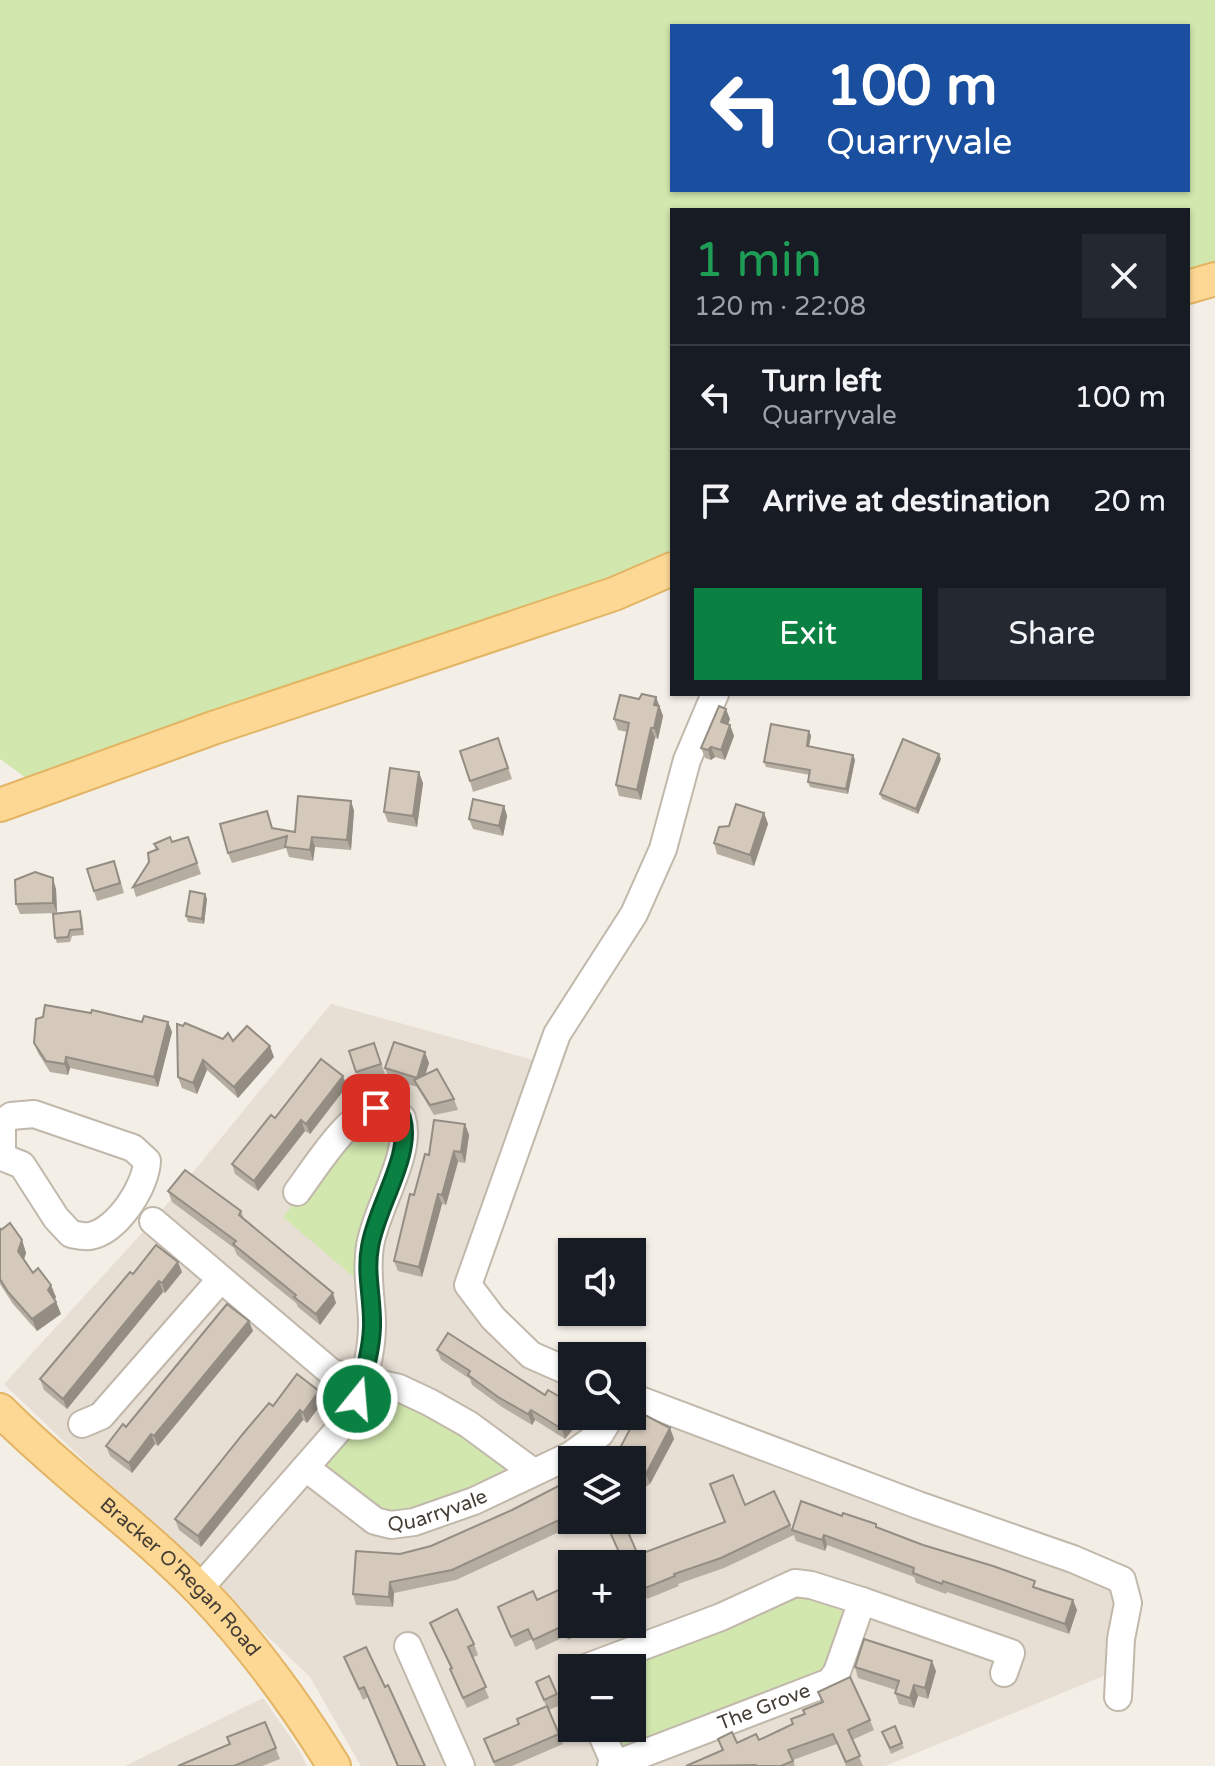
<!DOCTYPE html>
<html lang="en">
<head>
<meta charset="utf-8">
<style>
	:root { --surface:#171b24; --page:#242831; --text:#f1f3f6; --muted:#9ea1a6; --line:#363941; --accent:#0b8043 }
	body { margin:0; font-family:"Varela Round",sans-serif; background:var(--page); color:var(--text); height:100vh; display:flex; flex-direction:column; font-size:30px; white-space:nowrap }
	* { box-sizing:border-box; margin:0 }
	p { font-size:26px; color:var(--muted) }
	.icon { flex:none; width:44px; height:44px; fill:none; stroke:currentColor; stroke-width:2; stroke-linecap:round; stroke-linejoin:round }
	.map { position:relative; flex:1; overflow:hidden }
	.side { position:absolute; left:670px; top:208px; width:520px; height:488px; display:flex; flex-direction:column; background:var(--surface); border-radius:0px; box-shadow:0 2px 6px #0004 }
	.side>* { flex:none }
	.top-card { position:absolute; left:670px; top:24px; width:520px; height:168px; border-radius:0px; box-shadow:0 2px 6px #0004; background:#1a4fa0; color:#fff; overflow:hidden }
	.tools { position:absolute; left:558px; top:1238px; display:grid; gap:16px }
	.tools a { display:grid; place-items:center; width:88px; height:88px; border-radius:0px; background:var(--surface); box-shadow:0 2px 6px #0004; font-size:40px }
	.pin { position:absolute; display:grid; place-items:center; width:68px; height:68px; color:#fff; margin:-34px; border-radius:16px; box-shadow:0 4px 12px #0006 }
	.me { position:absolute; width:88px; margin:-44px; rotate:17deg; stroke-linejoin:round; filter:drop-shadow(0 0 6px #0008) }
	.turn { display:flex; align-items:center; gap:28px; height:168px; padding:0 24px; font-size:36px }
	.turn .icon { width:104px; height:104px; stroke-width:2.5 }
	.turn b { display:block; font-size:56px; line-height:68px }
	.round { display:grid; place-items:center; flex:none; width:84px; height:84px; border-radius:0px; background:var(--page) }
	.headline { display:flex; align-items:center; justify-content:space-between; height:136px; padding:0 24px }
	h1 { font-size:48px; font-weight:600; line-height:60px; color:#1e9e55 }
	.cta { display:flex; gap:16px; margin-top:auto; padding:16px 24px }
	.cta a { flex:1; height:92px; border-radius:0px; background:var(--accent); color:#fff; font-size:32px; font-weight:600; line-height:92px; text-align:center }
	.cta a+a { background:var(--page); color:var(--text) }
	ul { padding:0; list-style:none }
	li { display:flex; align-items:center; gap:24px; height:104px; padding:0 24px; border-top:2px solid var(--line) }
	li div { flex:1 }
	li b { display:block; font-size:30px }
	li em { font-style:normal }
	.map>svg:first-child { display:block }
	.residential { fill:#e7dfd4; fill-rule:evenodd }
	.green { fill:#d1e7ae; fill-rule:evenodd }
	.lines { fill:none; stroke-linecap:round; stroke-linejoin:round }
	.minor-casing { stroke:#c1b8ab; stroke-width:30 }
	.major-casing { stroke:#e3b463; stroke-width:36 }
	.minor { stroke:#fff; stroke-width:26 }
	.major { stroke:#fdd894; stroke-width:32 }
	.wall { fill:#b6ada1 }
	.shaded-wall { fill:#948d83 }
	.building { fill:#d4c9bb; stroke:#948d83; stroke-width:2 }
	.route-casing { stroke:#07532c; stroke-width:20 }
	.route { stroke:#0b8043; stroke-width:14 }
	.labels { text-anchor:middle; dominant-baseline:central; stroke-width:6; stroke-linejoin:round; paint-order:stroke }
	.street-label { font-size:20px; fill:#453e35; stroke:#fff }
</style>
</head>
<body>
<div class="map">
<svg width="1215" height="1766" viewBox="0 0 1215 1766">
	<rect width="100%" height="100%" fill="#f3eee6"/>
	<g class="residential">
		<path d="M 331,1004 L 555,1066 L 472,1294 L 572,1372 L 572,1416 L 632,1416 L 632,1396 L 1113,1587 L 1122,1604 L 1113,1672 L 885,1766 L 361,1766 L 310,1677 L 4,1384 L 153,1221 ZM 572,1460 L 632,1460 L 632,1520 L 572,1520 ZM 572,1564 L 632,1564 L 632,1624 L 572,1624 ZM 572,1668 L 632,1668 L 632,1728 L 572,1728 Z"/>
		<path d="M 263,1698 L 298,1748 L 307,1766 L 125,1766 Z"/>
	</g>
	<g class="green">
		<path d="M 0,0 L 1215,0 L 1215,265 L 1188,274 L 1188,210 L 672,210 L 672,556 L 33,783 L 0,759 ZM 672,26 L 1188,26 L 1188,190 L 672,190 Z"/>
		<path d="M 382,1118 L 397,1130 L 356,1279 L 283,1217 L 360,1124 Z"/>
		<path d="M 373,1390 L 424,1403 L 504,1462 L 503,1476 C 474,1488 408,1526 379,1513 C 360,1504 343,1482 328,1468 L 327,1461 L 363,1416 Z"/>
		<path d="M 795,1597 C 813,1598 832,1599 844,1613 L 829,1670 L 626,1756 L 604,1728 L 632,1728 L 632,1668 L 624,1668 Z"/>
	</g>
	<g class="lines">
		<g class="minor-casing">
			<g id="minor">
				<path d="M 34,1114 L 133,1148 L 147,1161 C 146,1187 117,1231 90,1236 C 85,1237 76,1235 71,1234 L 56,1218 L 22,1165 L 2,1157 L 2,1123 L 11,1116 Z"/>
				<path d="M 153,1221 L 332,1373 L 399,1388 L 429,1402 L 468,1424 L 532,1471"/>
				<path d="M 572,1373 L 531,1355 L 493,1318 L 468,1285 L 557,1034 L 634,914 L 663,849 L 687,760 L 715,694"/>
				<path d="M 632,1397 L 918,1505 L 1073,1559 L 1122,1580 L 1128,1603 L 1121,1639 L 1118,1697"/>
				<path d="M 82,1424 L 101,1416 L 220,1280"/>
				<path id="s1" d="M 306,1468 L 375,1521 L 391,1525 L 414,1522 L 474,1501 L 571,1455 L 600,1434 L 611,1416"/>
				<path d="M 199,1589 L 347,1420 C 362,1389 373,1355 372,1320 C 371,1296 366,1270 370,1246 C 376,1207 413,1154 402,1118 C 395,1114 387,1108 378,1108 C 351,1109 313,1171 297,1192"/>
				<path d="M 408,1646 L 461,1766"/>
				<path d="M 585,1668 L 721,1617 L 795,1583 L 811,1585 L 862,1601 L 1011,1653 L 1004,1673"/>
				<path d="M 599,1728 L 615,1764"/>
				<path id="s2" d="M 611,1766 L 830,1682 L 837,1672 L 862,1601"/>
			</g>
		</g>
		<g class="major-casing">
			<g id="major">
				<path d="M 1188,287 L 1215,279"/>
				<path d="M 0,805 L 213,728 L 614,594 L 672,569"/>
				<path id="s3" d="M 0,1410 C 63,1474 138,1526 201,1591 C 252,1644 295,1703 334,1766"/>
			</g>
		</g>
		<use href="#minor" class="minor"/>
		<use href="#major" class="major"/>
	</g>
	<g class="wall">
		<path d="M 656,697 L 663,716 L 658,739 L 655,738 L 641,800 L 619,796 L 616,785 L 627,732 L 618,730 L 614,719 L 639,699 Z"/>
		<path d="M 730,719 L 728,725 L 730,725 L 734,736 L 725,760 L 715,757 L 711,760 L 705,758 L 701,748 Z"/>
		<path d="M 809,731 L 811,736 L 809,746 L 853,755 L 855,760 L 848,794 L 810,787 L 808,782 L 810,775 L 766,767 L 764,762 Z"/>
		<path d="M 498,738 L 512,779 L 473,792 L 470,781 Z"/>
		<path d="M 941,759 L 918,814 L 882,799 L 880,794 Z"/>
		<path d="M 423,783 L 417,827 L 388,822 L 384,812 Z"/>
		<path d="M 351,801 L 354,811 L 351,850 L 315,847 L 313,861 L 289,857 L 286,848 L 232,863 L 228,853 L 273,828 L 295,832 Z"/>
		<path d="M 504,806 L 507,816 L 503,836 L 473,829 L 469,819 Z"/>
		<path d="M 764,813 L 768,824 L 754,866 L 717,854 L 714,843 L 729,826 Z"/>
		<path d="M 188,837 L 201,874 L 136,897 L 133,887 L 156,850 L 154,844 L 172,842 Z"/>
		<path d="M 118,872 L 124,893 L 97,901 L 94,891 Z"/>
		<path d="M 56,889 L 57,913 L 20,914 L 16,904 Z"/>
		<path d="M 205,894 L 207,899 L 204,924 L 188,922 L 186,916 Z"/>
		<path d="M 82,916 L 84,935 L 72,936 L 70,942 L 57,943 L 55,938 Z"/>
		<path d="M 43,1017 L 142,1022 L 168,1022 L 172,1032 L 158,1087 L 70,1068 L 68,1075 L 50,1072 L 38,1053 L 34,1043 Z"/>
		<path d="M 223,1039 L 274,1057 L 238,1098 L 207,1070 L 197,1094 L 182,1088 L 178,1077 Z"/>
		<path d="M 374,1043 L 385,1074 L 360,1083 L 349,1051 Z"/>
		<path d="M 429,1063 L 425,1075 L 454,1099 L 458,1110 L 434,1115 L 417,1087 L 389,1078 L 385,1068 Z"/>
		<path d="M 347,1086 L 310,1134 L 305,1131 L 258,1191 L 235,1174 L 232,1164 L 275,1118 Z"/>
		<path d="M 465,1124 L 469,1135 L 465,1163 L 458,1162 L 446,1205 L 442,1204 L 422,1277 L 398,1271 L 394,1261 L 414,1195 L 429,1155 Z"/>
		<path d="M 168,1191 L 241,1211 L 244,1219 L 336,1303 L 320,1325 L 298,1307 L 296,1303 L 237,1255 L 234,1248 L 172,1202 Z"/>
		<path d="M 0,1228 L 22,1240 L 26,1253 L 24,1260 L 33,1273 L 56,1297 L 55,1299 L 61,1314 L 37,1331 L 13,1304 L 0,1284 Z"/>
		<path d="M 182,1272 L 165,1293 L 163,1292 L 67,1409 L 44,1390 L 40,1379 L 133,1274 Z"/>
		<path d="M 253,1331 L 158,1446 L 155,1444 L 132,1473 L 110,1456 L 106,1446 L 126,1427 Z"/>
		<path d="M 437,1350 L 582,1418 L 565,1439 L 535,1420 L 532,1425 L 502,1407 L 472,1385 L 470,1379 L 441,1360 Z"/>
		<path d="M 323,1402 L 307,1423 L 303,1420 L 201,1547 L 179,1530 L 175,1519 L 273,1406 Z"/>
		<path d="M 670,1428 L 674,1439 L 650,1484 L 632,1495 L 632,1460 Z"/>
		<path d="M 572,1479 L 572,1520 L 585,1520 L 456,1580 L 394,1593 L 393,1607 L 356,1605 L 353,1594 L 400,1554 L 431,1546 L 512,1510 Z"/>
		<path d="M 745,1505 L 790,1525 L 792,1530 L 842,1516 L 876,1524 L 877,1527 L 1038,1588 L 1073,1600 L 1077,1610 L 1069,1634 L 947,1592 L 946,1594 L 916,1583 L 914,1577 L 827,1545 L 825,1551 L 796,1541 L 794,1535 L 724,1568 L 678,1584 L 679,1586 L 647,1599 L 646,1596 L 632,1603 L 632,1564 L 623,1561 L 610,1532 L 638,1555 L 725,1522 Z"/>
		<path d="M 537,1600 L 572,1624 L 593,1624 L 594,1628 L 568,1640 L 566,1636 L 536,1650 L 532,1639 L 515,1647 L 498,1607 Z"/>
		<path d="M 430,1623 L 474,1644 L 478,1655 L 472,1658 L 489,1698 L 467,1708 L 454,1680 L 450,1669 L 451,1669 Z"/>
		<path d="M 344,1657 L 385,1687 L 425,1766 L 397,1766 L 368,1697 L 363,1700 Z"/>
		<path d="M 855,1667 L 936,1671 L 928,1699 L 918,1696 L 914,1708 L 899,1704 L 895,1693 L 896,1690 L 858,1678 Z"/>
		<path d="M 536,1682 L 557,1694 L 561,1705 L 549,1710 L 563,1744 L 512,1766 L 495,1766 L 484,1739 L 519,1724 L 546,1706 Z"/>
		<path d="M 818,1692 L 870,1720 L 874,1730 L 852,1740 L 863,1766 L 846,1766 L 837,1744 L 793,1760 L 795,1766 L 686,1766 L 722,1750 L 718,1739 L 737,1743 L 759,1740 L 793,1724 L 805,1714 L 822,1703 Z"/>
		<path d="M 265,1722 L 280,1759 L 262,1766 L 178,1766 L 230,1744 Z"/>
		<path d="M 895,1726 L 904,1748 L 891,1754 L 882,1732 Z"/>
	</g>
	<g class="shaded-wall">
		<path d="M 656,697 L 663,716 L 658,739 L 654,728 L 654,705 Z"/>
		<path d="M 726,709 L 730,719 L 725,733 L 721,722 Z"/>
		<path d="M 730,725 L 734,736 L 725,760 L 721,750 Z"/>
		<path d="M 651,728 L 655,738 L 641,800 L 637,790 Z"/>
		<path d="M 809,731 L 811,736 L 808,751 L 807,746 Z"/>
		<path d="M 711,747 L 715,757 L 711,760 L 708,750 Z"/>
		<path d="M 939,754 L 941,759 L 918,814 L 916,809 Z"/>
		<path d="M 853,755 L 855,760 L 848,794 L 846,789 Z"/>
		<path d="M 419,772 L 423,783 L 417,827 L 413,816 Z"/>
		<path d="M 351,801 L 354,811 L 351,850 L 347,840 Z"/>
		<path d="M 504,806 L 507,816 L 503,836 L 499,826 Z"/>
		<path d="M 764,813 L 768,824 L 754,866 L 750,855 Z"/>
		<path d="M 312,837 L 315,847 L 313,861 L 310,850 Z"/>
		<path d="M 53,878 L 56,889 L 57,913 L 53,903 Z"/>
		<path d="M 205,894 L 207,899 L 204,924 L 202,919 Z"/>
		<path d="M 168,1022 L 172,1032 L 158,1087 L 154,1077 Z"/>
		<path d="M 270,1046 L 274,1057 L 238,1098 L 234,1087 Z"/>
		<path d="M 425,1052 L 429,1063 L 421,1088 L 417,1078 Z"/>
		<path d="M 66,1057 L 70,1068 L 68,1075 L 65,1064 Z"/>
		<path d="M 203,1060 L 207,1070 L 197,1094 L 193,1083 Z"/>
		<path d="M 343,1076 L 347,1086 L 310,1134 L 306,1124 Z"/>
		<path d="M 301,1120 L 305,1131 L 258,1191 L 254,1181 Z"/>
		<path d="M 465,1124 L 469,1135 L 465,1163 L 461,1152 Z"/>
		<path d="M 454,1151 L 458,1162 L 446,1205 L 442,1195 Z"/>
		<path d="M 438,1194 L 442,1204 L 422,1277 L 419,1267 Z"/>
		<path d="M 22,1240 L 26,1253 L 22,1264 L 18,1251 Z"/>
		<path d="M 178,1262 L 182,1272 L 165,1293 L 162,1283 Z"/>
		<path d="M 159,1281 L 163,1292 L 67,1409 L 63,1399 Z"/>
		<path d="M 51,1285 L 56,1297 L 53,1303 L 48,1290 Z"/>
		<path d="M 333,1293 L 336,1303 L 320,1325 L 316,1314 Z"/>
		<path d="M 56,1302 L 61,1314 L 37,1331 L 32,1319 Z"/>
		<path d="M 249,1321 L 253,1331 L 158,1446 L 154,1436 Z"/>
		<path d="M 319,1391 L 323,1402 L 307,1423 L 303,1413 Z"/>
		<path d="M 300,1410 L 303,1420 L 201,1547 L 198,1536 Z"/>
		<path d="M 531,1410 L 535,1420 L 532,1425 L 528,1414 Z"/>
		<path d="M 572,1416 L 581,1416 L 582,1418 L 565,1439 L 562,1429 Z"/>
		<path d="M 670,1428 L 674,1439 L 650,1484 L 646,1474 Z"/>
		<path d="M 151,1434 L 155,1444 L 132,1473 L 129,1463 Z"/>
		<path d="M 824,1535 L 827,1545 L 825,1551 L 822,1540 Z"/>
		<path d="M 390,1582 L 394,1593 L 393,1607 L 389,1597 Z"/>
		<path d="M 1073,1600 L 1077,1610 L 1069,1634 L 1065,1624 Z"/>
		<path d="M 932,1661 L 936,1671 L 928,1699 L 925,1688 Z"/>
		<path d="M 914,1685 L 918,1696 L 914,1708 L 910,1698 Z"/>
	</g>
	<g class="building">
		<path d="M 642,694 L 656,697 L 654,705 L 659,706 L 654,728 L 651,728 L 637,790 L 616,785 L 629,723 L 614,719 L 620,695 L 639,699 Z"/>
		<path d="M 719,706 L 726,709 L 721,722 L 730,725 L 721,750 L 711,747 L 708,750 L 701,748 Z"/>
		<path d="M 771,724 L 809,731 L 807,746 L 853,755 L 846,789 L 808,782 L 810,770 L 764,762 Z"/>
		<path d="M 498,738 L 508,768 L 470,781 L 460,751 Z"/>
		<path d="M 903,739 L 939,754 L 916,809 L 880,794 Z"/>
		<path d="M 390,768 L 419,772 L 413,816 L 384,812 Z"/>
		<path d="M 298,796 L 351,801 L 347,840 L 312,837 L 310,850 L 285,847 L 287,836 L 228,853 L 220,824 L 267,811 L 272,828 L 295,832 Z"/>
		<path d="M 473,799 L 504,806 L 499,826 L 469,819 Z"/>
		<path d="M 736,804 L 764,813 L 750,855 L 714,843 L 719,827 L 729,826 Z"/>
		<path d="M 170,837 L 172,842 L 188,837 L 197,863 L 133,887 L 149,862 L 148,853 L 158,849 L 154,844 Z"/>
		<path d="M 114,861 L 120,883 L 94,891 L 87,869 Z"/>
		<path d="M 35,872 L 53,878 L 53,903 L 16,904 L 15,880 Z"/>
		<path d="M 190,891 L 205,894 L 202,919 L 186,916 Z"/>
		<path d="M 80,911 L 82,929 L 70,930 L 68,937 L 55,938 L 53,914 Z"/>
		<path d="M 45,1005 L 91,1013 L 92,1010 L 142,1022 L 144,1016 L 168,1022 L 154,1077 L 66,1057 L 65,1064 L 46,1061 L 34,1043 L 36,1019 L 43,1017 Z"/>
		<path d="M 185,1023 L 223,1039 L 228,1033 L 233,1041 L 247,1026 L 270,1046 L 234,1087 L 203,1060 L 193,1083 L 178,1077 L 177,1024 L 183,1026 Z"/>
		<path d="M 394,1042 L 425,1052 L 417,1078 L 385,1068 Z"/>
		<path d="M 374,1043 L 381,1064 L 356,1072 L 349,1051 Z"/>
		<path d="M 321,1059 L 343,1076 L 306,1124 L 301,1120 L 254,1181 L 232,1164 L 271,1115 L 275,1118 Z"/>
		<path d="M 437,1069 L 454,1099 L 430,1105 L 414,1080 Z"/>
		<path d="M 434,1120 L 465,1124 L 461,1152 L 454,1151 L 442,1195 L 438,1194 L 419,1267 L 394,1261 L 410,1194 L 414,1195 L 425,1154 L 429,1155 Z"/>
		<path d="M 185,1170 L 241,1211 L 239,1215 L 333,1293 L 316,1314 L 294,1297 L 296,1295 L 233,1244 L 236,1241 L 168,1191 Z"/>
		<path d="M 10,1223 L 22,1240 L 18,1251 L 33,1273 L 38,1268 L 51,1285 L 48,1290 L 56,1302 L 32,1319 L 8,1292 L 0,1279 L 0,1228 L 1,1230 Z"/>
		<path d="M 156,1245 L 178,1262 L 162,1283 L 159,1281 L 63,1399 L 40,1379 L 130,1272 L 133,1274 Z"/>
		<path d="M 227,1304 L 249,1321 L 154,1436 L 151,1434 L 129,1463 L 106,1446 L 123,1424 L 126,1427 Z"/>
		<path d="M 448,1333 L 545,1395 L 548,1390 L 572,1404 L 572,1415 L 562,1429 L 531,1410 L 528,1414 L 498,1397 L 468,1375 L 470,1371 L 437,1350 Z"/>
		<path d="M 297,1374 L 319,1391 L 303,1413 L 300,1410 L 198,1536 L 175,1519 L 242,1435 L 269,1403 L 273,1406 Z"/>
		<path d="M 639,1412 L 670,1428 L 646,1474 L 632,1482 L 632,1460 L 600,1460 L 619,1450 Z"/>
		<path d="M 733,1475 L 745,1505 L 774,1491 L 790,1525 L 721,1558 L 674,1574 L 675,1576 L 643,1589 L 642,1586 L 632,1591 L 632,1564 L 617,1564 L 623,1561 L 610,1532 L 625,1525 L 638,1555 L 725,1522 L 710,1484 Z"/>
		<path d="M 572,1479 L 572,1514 L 452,1570 L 390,1582 L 389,1597 L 353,1594 L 356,1551 L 400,1554 L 431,1546 L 512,1510 Z"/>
		<path d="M 801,1501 L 842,1516 L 843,1513 L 876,1524 L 876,1527 L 923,1545 L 993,1566 L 1035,1581 L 1033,1587 L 1073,1600 L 1065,1624 L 943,1581 L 942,1584 L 913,1573 L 914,1568 L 824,1535 L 822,1540 L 792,1530 Z"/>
		<path d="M 572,1584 L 572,1624 L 577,1624 L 564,1630 L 563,1626 L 533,1640 L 528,1629 L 511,1637 L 498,1607 L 533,1591 L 537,1600 Z"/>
		<path d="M 457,1609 L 474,1644 L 468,1647 L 486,1687 L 463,1698 L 450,1669 L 452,1668 L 430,1623 Z"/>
		<path d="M 864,1639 L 932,1661 L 925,1688 L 914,1685 L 910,1698 L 895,1693 L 899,1681 L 855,1667 Z"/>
		<path d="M 366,1647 L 385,1687 L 388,1685 L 425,1766 L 398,1766 L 364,1687 L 359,1689 L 344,1657 Z"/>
		<path d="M 549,1676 L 557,1694 L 544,1700 L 536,1682 Z"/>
		<path d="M 850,1677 L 870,1720 L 848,1730 L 860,1756 L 846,1762 L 833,1734 L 788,1750 L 793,1761 L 781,1766 L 757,1766 L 756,1765 L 686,1766 L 723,1750 L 718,1739 L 732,1732 L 737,1743 L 756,1734 L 759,1740 L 793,1724 L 791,1719 L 805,1714 L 803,1710 L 823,1702 L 818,1692 Z"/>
		<path d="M 547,1706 L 559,1734 L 494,1762 L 484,1739 L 519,1724 L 517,1719 Z"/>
		<path d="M 265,1722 L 276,1748 L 234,1766 L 178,1766 L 230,1744 L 227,1737 Z"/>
		<path d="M 895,1726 L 902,1743 L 890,1748 L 882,1732 Z"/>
	</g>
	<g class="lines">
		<g class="route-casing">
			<path id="route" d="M 357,1399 C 364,1374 371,1352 372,1327 C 373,1300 365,1273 370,1247 C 376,1207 413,1155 402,1118 L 388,1110 L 376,1108"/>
		</g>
		<use href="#route" class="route"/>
	</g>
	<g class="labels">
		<g class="street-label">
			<text stroke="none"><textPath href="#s1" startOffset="152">Quarryvale</textPath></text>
			<text stroke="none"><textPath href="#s3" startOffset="246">Bracker O'Regan Road</textPath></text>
			<text stroke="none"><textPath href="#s2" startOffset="164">The Grove</textPath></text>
		</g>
	</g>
</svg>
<div class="tools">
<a><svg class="icon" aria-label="sound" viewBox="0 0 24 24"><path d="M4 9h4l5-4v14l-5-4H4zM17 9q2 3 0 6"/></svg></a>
<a><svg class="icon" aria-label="search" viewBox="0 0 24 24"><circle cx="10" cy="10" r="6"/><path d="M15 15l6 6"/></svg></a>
<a><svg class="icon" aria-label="layers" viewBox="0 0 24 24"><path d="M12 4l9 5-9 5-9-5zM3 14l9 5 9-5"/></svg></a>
<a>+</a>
<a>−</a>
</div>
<div class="pin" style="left:376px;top:1108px;background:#d93025"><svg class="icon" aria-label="arrive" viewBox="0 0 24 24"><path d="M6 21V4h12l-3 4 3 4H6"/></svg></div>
<svg class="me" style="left:357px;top:1399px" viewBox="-20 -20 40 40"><circle r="17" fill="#0b8043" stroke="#fff" stroke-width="3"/><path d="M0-11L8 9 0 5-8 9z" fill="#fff"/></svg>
<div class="top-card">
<div class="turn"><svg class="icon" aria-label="left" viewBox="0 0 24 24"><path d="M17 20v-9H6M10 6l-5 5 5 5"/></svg><div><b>100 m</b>Quarryvale</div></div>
</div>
<section class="side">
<div class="headline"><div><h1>1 min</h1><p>120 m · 22:08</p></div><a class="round"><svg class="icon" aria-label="close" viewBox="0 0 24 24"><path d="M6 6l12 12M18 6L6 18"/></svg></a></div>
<ul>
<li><svg class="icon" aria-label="left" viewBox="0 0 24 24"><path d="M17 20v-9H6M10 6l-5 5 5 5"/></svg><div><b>Turn left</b><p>Quarryvale</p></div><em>100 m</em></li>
<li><svg class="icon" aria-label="arrive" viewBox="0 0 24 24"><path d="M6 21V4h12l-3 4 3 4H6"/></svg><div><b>Arrive at destination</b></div><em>20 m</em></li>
</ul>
<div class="cta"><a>Exit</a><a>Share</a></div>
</section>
</div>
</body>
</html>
